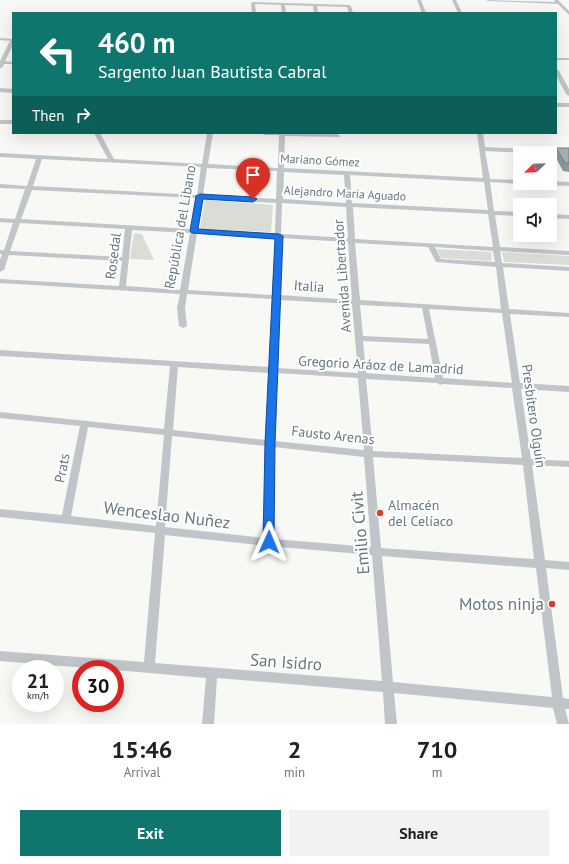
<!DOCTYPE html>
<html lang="en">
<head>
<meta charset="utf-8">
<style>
	:root { --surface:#fff; --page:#f2f2f2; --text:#202124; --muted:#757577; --accent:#0f766e }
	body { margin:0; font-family:"PT Sans",sans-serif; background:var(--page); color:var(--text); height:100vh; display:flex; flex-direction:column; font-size:15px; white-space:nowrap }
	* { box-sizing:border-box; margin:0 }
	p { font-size:13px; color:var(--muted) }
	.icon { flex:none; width:22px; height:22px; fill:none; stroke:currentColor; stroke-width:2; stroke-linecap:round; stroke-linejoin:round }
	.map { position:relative; height:724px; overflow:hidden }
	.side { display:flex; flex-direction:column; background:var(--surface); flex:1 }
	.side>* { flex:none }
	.guide { position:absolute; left:12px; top:12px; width:545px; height:122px; border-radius:0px; box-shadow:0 4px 16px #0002; background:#0f766e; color:#fff; overflow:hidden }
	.needle { width:26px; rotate:247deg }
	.controls { position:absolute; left:513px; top:146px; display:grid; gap:8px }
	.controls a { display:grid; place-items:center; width:44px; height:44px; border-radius:0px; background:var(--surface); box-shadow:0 4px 16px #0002; font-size:20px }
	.speed { position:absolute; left:12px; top:660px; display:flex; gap:8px; font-size:20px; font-weight:700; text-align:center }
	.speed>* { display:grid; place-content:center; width:52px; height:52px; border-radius:50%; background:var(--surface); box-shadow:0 4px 16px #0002; line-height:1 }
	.speed small { font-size:10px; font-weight:400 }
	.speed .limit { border:6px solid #d22; background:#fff; color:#111 }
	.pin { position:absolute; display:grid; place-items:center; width:34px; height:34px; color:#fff; margin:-41px -17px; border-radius:50% 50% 50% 0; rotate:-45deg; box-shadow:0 0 4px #0007 }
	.pin .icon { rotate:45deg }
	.me { position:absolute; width:44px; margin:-22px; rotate:1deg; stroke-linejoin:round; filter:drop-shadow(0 0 3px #0008) }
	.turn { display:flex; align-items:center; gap:14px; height:84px; padding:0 20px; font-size:18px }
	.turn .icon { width:52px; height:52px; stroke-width:2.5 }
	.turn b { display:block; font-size:28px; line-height:34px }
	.then { display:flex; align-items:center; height:38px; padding:0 20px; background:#0003; gap:8px; font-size:15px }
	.eta { display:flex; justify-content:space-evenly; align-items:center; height:68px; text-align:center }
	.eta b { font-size:24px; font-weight:600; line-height:28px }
	.primary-button { display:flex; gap:8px; margin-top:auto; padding:8px 20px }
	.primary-button a { flex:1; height:46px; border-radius:0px; background:var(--accent); color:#fff; font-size:16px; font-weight:600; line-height:46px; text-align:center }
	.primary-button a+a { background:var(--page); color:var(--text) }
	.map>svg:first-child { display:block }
	.green { fill:#d9ddd5 }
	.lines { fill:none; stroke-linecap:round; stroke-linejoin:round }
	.minor { fill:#bfc5c8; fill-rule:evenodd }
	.wall { fill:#8f989c }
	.building { fill:#a6b1b5; stroke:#747c7f }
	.route { fill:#1a73e8; stroke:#114b97 }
	.poi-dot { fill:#e03a2e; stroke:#fff; stroke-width:1.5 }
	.labels { text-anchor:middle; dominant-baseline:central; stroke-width:4; stroke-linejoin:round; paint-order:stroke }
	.far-street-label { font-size:12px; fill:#647880; stroke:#fff }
	.street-label { font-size:14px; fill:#647880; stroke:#fff }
	.poi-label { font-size:14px; fill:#647880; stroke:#fff; text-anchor:start }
	.near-street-label { font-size:17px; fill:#647880; stroke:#fff }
	.near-poi-label { font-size:17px; fill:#647880; stroke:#fff; text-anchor:end }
</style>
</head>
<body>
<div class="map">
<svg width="569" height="724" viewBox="0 0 569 724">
	<rect width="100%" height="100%" fill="#f8f8f5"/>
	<g class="green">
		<path d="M 205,200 L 273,205 L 271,232 L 200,229 Z"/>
		<path d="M 134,233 L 142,234 L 154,260 L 130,259 Z"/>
		<path d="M 437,249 L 491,252 L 492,261 L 441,258 Z"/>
		<path d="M 502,252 L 569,256 L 569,265 L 504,262 Z"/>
	</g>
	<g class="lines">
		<g class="minor">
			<path d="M 417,0 L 421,0 L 426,13 L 422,13 Z"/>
			<path d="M 452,0 L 456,0 L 462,13 L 458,13 Z"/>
			<path d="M 486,0 L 555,2 L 554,0 L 558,0 L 569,11 L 569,15 L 558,4 L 488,1 Z"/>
			<path d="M 253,2 L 349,5 L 351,6 L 353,13 L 349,13 L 347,7 L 317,6 L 318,13 L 314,13 L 313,6 L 285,5 L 286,13 L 282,13 L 281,5 L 255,4 L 256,13 L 252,13 L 251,3 Z"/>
			<path d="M 0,38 L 13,39 L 13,45 L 5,61 L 13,62 L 13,64 L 4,64 L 2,68 L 0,68 L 0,61 L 10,41 L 0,40 Z"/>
			<rect x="556" y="58" width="13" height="2"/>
			<path d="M 556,69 L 559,71 L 569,89 L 569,96 L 566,94 L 556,75 Z"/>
			<path d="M 0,88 L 13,89 L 13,93 L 0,92 Z"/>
			<rect x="556" y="103" width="13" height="4"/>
			<rect x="0" y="120" width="13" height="4"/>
			<path d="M 94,133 L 100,133 L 114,159 L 202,164 L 207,133 L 213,133 L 208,164 L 278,168 L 279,135 L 264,135 L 261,133 L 337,134 L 340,136 L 339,137 L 285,136 L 284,168 L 483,178 L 477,133 L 483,133 L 485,147 L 569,151 L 569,155 L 485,151 L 490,179 L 520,180 L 520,183 L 522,183 L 520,184 L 490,182 L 494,211 L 520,212 L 520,216 L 495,215 L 500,247 L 569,251 L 569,255 L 500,251 L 502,263 L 569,267 L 569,271 L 503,267 L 509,309 L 569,313 L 569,317 L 510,314 L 520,383 L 569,386 L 569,392 L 521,389 L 531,459 L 569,461 L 569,467 L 532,465 L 545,560 L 569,562 L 569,570 L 546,568 L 563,698 L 569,699 L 569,709 L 565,709 L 569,724 L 557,724 L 553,708 L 394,693 L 397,724 L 385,724 L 383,692 L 217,678 L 214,724 L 202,724 L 206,678 L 115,670 L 115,669 L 100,669 L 0,661 L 0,651 L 144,662 L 155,533 L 0,517 L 0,509 L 62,515 L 80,426 L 0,418 L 0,412 L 164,429 L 170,366 L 0,356 L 0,350 L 269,367 L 272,299 L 187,294 L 185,308 L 187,326 L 183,328 L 179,326 L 177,308 L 180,294 L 0,283 L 0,279 L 119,286 L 122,261 L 9,255 L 4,270 L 0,272 L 0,260 L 2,254 L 0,254 L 0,250 L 4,250 L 13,223 L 0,222 L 0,218 L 15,219 L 25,189 L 0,188 L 0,184 L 27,186 L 36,159 L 0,157 L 0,153 L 108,159 ZM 42,159 L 201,167 L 197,195 L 33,186 ZM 207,168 L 277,171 L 276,199 L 203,195 ZM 284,172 L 344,175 L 346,203 L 283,199 ZM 350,175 L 484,182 L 488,210 L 352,203 ZM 32,190 L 196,198 L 191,229 L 21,219 ZM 202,199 L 276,203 L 275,234 L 197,229 ZM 282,203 L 346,207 L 348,238 L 281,234 ZM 353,207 L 488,214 L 493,247 L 355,239 ZM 20,223 L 125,229 L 122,257 L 10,251 ZM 132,230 L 190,233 L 180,290 L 126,286 ZM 197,233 L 275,238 L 272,295 L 188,290 ZM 281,238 L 348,242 L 352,300 L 279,295 ZM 355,243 L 428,247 L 436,262 L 496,267 L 501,309 L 360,300 ZM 435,247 L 493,251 L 495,262 L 441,259 ZM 279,300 L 352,304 L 358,373 L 277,368 ZM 360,305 L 422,308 L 428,339 L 363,336 ZM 429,309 L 502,313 L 512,383 L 443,378 ZM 363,341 L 429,344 L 435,378 L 366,373 ZM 178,367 L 269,373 L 266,440 L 173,430 ZM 277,373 L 358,378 L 364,450 L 274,441 ZM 366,379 L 437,383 L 440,385 L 443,384 L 512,388 L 522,458 L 373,451 ZM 88,427 L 164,435 L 156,526 L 71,516 ZM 172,436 L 266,446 L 264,538 L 165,527 ZM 274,447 L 364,457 L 371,547 L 274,539 ZM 373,457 L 523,465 L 534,559 L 381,548 ZM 165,535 L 268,546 L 372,555 L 382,681 L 155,663 ZM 382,556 L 536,568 L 552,697 L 393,682 Z"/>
			<path d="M 550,181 L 569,182 L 569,186 L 549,185 L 546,183 L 550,183 Z"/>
			<path d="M 550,214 L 569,215 L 569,219 L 550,218 Z"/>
		</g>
	</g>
	<path class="wall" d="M 556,148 L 569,148 L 569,172 L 563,171 L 555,156 Z"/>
	<path class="building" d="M 556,148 L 569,148 L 569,163 L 565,163 Z"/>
	<path class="route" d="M 200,194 L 253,197 L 257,199 L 253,202 L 203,199 L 198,229 L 279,234 L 283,236 L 275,443 L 274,542 L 273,545 L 269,547 L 265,545 L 263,542 L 265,443 L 275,239 L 192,233 L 190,231 L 196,196 Z"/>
	<g class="poi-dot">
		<circle cx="380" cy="513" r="4"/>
		<circle cx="552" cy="604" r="4"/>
	</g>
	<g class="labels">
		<g class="far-street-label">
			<text transform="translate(320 160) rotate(3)">Mariano Gómez</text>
			<text transform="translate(345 193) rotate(3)">Alejandro María Aguado</text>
		</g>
		<g class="street-label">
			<text transform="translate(180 227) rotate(-80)">República del Libano</text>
			<text transform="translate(113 256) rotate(-83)">Rosedal</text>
			<text transform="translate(342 276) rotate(-94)">Avenida Libertador</text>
			<text transform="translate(309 286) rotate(4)">Italia</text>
			<text transform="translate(381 365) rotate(3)">Gregorio Aráoz de Lamadrid</text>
			<text transform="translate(534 416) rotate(82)">Presbítero Olguín</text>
			<text transform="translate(333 435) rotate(6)">Fausto Arenas</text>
			<text transform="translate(62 468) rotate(-79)">Prats</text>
		</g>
		<g class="poi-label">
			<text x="388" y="505">Almacén<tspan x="388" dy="16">del Celíaco</tspan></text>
		</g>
		<g class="near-street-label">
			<text transform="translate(167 515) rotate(7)">Wenceslao Nuñez</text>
			<text transform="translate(360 533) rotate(-95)">Emilio Civit</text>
			<text transform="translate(286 662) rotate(4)">San Isidro</text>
		</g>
		<g class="near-poi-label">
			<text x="544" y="604">Motos ninja</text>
		</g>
	</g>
</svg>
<div class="controls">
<a><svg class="needle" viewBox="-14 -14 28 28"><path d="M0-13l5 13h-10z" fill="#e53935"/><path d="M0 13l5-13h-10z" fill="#757577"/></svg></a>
<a><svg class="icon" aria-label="sound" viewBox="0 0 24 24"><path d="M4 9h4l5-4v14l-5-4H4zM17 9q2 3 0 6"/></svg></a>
</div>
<div class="speed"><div>21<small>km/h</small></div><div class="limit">30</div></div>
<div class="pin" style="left:253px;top:199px;background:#d93025"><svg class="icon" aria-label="arrive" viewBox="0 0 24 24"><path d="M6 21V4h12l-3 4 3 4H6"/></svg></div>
<svg class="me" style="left:269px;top:542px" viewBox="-20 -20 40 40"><path d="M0-17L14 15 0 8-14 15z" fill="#1a73e8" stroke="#fff" stroke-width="4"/></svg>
<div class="guide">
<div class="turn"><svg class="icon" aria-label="left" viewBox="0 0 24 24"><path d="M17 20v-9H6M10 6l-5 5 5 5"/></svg><div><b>460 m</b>Sargento Juan Bautista Cabral</div></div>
<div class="then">Then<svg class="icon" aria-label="right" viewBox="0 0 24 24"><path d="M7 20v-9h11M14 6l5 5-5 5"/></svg></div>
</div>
</div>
<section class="side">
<div class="eta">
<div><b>15:46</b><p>Arrival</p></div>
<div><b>2</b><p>min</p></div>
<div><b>710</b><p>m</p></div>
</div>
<div class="primary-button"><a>Exit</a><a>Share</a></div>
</section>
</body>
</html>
